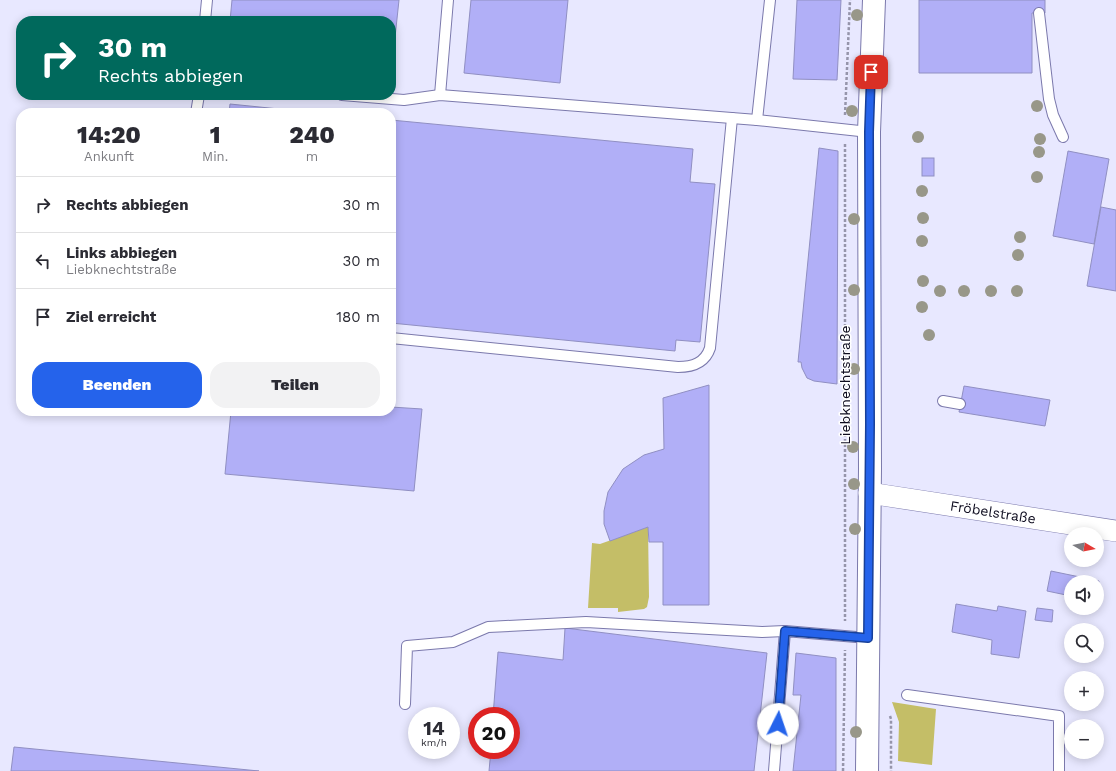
<!DOCTYPE html>
<html lang="de">
<head>
<meta charset="utf-8">
<style>
	:root { --surface:#fff; --page:#f2f2f3; --text:#2b2b33; --muted:#7c7c81; --line:#e1e1e2; --accent:#2563eb }
	body { margin:0; font-family:"Work Sans",sans-serif; background:var(--page); color:var(--text); height:100vh; display:flex; flex-direction:column; font-size:15px; white-space:nowrap }
	* { box-sizing:border-box; margin:0 }
	p { font-size:13px; color:var(--muted) }
	.icon { flex:none; width:22px; height:22px; fill:none; stroke:currentColor; stroke-width:2; stroke-linecap:round; stroke-linejoin:round }
	.map { position:relative; flex:1; overflow:hidden }
	.details { position:absolute; left:16px; top:108px; width:380px; height:308px; display:flex; flex-direction:column; background:var(--surface); border-radius:16px; box-shadow:0 2px 10px #0003 }
	.details>* { flex:none }
	.hud { position:absolute; left:16px; top:16px; width:380px; height:84px; border-radius:16px; box-shadow:0 2px 10px #0003; background:#00695c; color:#fff; overflow:hidden }
	.needle { width:26px; rotate:100deg }
	.fabs { position:absolute; left:1064px; top:527px; display:grid; gap:8px }
	.fabs a { display:grid; place-items:center; width:40px; height:40px; border-radius:50%; background:var(--surface); box-shadow:0 2px 10px #0003; font-size:20px }
	.speed { position:absolute; left:408px; top:707px; display:flex; gap:8px; font-size:20px; font-weight:700; text-align:center }
	.speed>* { display:grid; place-content:center; width:52px; height:52px; border-radius:50%; background:var(--surface); box-shadow:0 2px 10px #0003; line-height:1 }
	.speed small { font-size:10px; font-weight:400 }
	.speed .limit { border:6px solid #d22; background:#fff; color:#111 }
	.pin { position:absolute; display:grid; place-items:center; width:34px; height:34px; color:#fff; margin:-17px; border-radius:8px; box-shadow:0 2px 6px #0006 }
	.me { position:absolute; width:44px; margin:-22px; rotate:4deg; stroke-linejoin:round; filter:drop-shadow(0 0 3px #0008) }
	.turn { display:flex; align-items:center; gap:14px; height:84px; padding:0 16px; font-size:18px }
	.turn .icon { width:52px; height:52px; stroke-width:2.5 }
	.turn b { display:block; font-size:28px; line-height:34px }
	.eta { display:flex; justify-content:space-evenly; align-items:center; height:68px; text-align:center }
	.eta b { font-size:24px; font-weight:800; line-height:28px }
	.cta { display:flex; gap:8px; margin-top:auto; padding:8px 16px }
	.cta a { flex:1; height:46px; border-radius:16px; background:var(--accent); color:#fff; font-size:16px; font-weight:800; line-height:46px; text-align:center }
	.cta a+a { background:var(--page); color:var(--text) }
	ul { padding:0; list-style:none }
	li { display:flex; align-items:center; gap:12px; height:56px; padding:0 16px; border-top:1px solid var(--line) }
	li div { flex:1 }
	li b { display:block; font-size:15px }
	li em { font-style:normal }
	.map>svg:first-child { display:block }
	.green { fill:#c4be67 }
	.building { fill:#b1aff7; stroke:#908fc2 }
	.lines { fill:none; stroke-linecap:round; stroke-linejoin:round }
	.service-casing { stroke:#7b79ac; stroke-width:12 }
	.minor-casing { stroke:#7b79ac; stroke-width:22 }
	.tertiary-casing { stroke:#7b79ac; stroke-width:24 }
	.path { stroke:#9695ab; stroke-width:2.5; stroke-dasharray:3 2; stroke-linecap:butt }
	.service { stroke:#fff; stroke-width:10 }
	.minor { stroke:#fff; stroke-width:21 }
	.tertiary { stroke:#fff; stroke-width:22 }
	.tree { fill:#989789 }
	.route-casing { stroke:#184099; stroke-width:10 }
	.route { stroke:#2563eb; stroke-width:7 }
	.labels { text-anchor:middle; dominant-baseline:central; stroke-width:3; stroke-linejoin:round; paint-order:stroke }
	.street-label { font-size:14px; fill:#0d0b1e; stroke:#fff }
</style>
</head>
<body>
<div class="map">
<svg width="1116" height="771" viewBox="0 0 1116 771">
	<rect width="100%" height="100%" fill="#e8e8ff"/>
	<g class="green">
		<path d="M 648,527 L 649,597 L 647,607 L 644,609 L 618,612 L 618,608 L 588,608 L 592,543 L 600,544 Z"/>
		<path d="M 892,702 L 936,709 L 932,765 L 898,761 L 899,722 Z"/>
	</g>
	<g class="building">
		<path d="M 232,0 L 399,0 L 391,75 L 391,21 L 230,21 Z"/>
		<path d="M 471,0 L 568,0 L 560,83 L 464,73 Z"/>
		<path d="M 797,0 L 841,0 L 837,80 L 793,79 Z"/>
		<path d="M 919,0 L 1045,0 L 1045,13 L 1032,13 L 1032,73 L 919,73 Z"/>
		<path d="M 230,104 L 318,113 L 229,113 Z"/>
		<path d="M 391,120 L 693,149 L 690,182 L 715,184 L 700,342 L 676,340 L 675,351 L 391,323 Z"/>
		<path d="M 819,148 L 838,151 L 837,384 L 814,381 L 807,378 L 802,368 L 801,362 L 798,362 Z"/>
		<path d="M 1068,151 L 1109,159 L 1094,244 L 1053,236 Z"/>
		<rect x="922" y="158" width="12" height="18"/>
		<path d="M 1101,207 L 1116,210 L 1116,291 L 1087,286 Z"/>
		<path d="M 709,385 L 709,605 L 663,605 L 663,542 L 649,542 L 648,527 L 610,541 L 604,524 L 604,511 L 608,492 L 623,469 L 644,455 L 664,449 L 663,398 Z"/>
		<path d="M 964,386 L 1050,400 L 1045,426 L 959,412 Z"/>
		<path d="M 391,407 L 422,409 L 414,491 L 225,474 L 231,411 L 391,411 Z"/>
		<path d="M 1051,571 L 1099,581 L 1097,589 L 1097,582 L 1071,582 L 1071,596 L 1047,591 Z"/>
		<path d="M 956,604 L 997,611 L 998,606 L 1026,611 L 1019,658 L 991,654 L 992,640 L 952,632 Z"/>
		<path d="M 1037,608 L 1053,610 L 1052,622 L 1035,620 Z"/>
		<path d="M 565,628 L 767,653 L 754,771 L 489,771 L 491,750 L 511,750 L 511,716 L 493,716 L 498,652 L 563,660 Z"/>
		<path d="M 796,653 L 836,658 L 836,771 L 793,771 L 801,695 L 793,695 Z"/>
		<path d="M 14,747 L 259,771 L 11,771 Z"/>
	</g>
	<g class="lines">
		<g class="service-casing">
			<g id="service">
				<path d="M 1039,13 L 1049,99 L 1053,115 L 1063,137"/>
				<path d="M 205,21 L 207,0"/>
				<path d="M 342,95 L 404,100 L 440,95 L 757,120 L 869,132"/>
				<path d="M 440,95 L 448,0"/>
				<path d="M 196,113 L 199,95"/>
				<path d="M 757,120 L 770,0"/>
				<path d="M 391,338 L 678,367 C 693,367 705,363 710,348 L 732,118"/>
				<path d="M 943,401 L 960,404"/>
				<path d="M 907,695 L 1059,716 L 1059,771"/>
				<path d="M 405,704 L 407,646 L 453,642 L 488,627 L 586,622 L 762,632 L 785,631"/>
				<path d="M 774,771 L 785,631 L 868,638"/>
			</g>
		</g>
		<g class="minor-casing">
			<path id="minor" d="M 869,493 L 1116,531"/>
		</g>
		<g class="tertiary-casing">
			<path id="tertiary" d="M 867,771 L 870,468 L 869,132 L 874,0"/>
		</g>
		<g class="path">
			<path d="M 845,115 L 850,0"/>
			<path d="M 845,144 L 845,621"/>
			<path d="M 890,716 L 891,719 L 891,771"/>
			<path d="M 843,771 L 845,650"/>
		</g>
		<use href="#service" class="service"/>
		<use href="#minor" class="minor"/>
		<use href="#tertiary" class="tertiary"/>
	</g>
	<g class="tree">
		<circle cx="857" cy="15" r="6"/>
		<circle cx="1037" cy="106" r="6"/>
		<circle cx="852" cy="111" r="6"/>
		<circle cx="918" cy="137" r="6"/>
		<circle cx="1040" cy="139" r="6"/>
		<circle cx="1039" cy="152" r="6"/>
		<circle cx="1037" cy="177" r="6"/>
		<circle cx="922" cy="191" r="6"/>
		<circle cx="923" cy="218" r="6"/>
		<circle cx="854" cy="219" r="6"/>
		<circle cx="1020" cy="237" r="6"/>
		<circle cx="922" cy="241" r="6"/>
		<circle cx="1018" cy="255" r="6"/>
		<circle cx="923" cy="281" r="6"/>
		<circle cx="854" cy="290" r="6"/>
		<circle cx="940" cy="291" r="6"/>
		<circle cx="964" cy="291" r="6"/>
		<circle cx="991" cy="291" r="6"/>
		<circle cx="1017" cy="291" r="6"/>
		<circle cx="922" cy="307" r="6"/>
		<circle cx="929" cy="335" r="6"/>
		<circle cx="854" cy="369" r="6"/>
		<circle cx="853" cy="447" r="6"/>
		<circle cx="854" cy="484" r="6"/>
		<circle cx="855" cy="529" r="6"/>
		<circle cx="856" cy="732" r="6"/>
	</g>
	<g class="lines">
		<g class="route-casing">
			<path id="route" d="M 778,724 L 785,631 L 868,638 L 870,424 L 869,132 L 871,72"/>
		</g>
		<use href="#route" class="route"/>
	</g>
	<g class="labels">
		<g class="street-label">
			<text transform="translate(845 385) rotate(-90)">Liebknechtstraße</text>
			<text transform="translate(993 512) rotate(9)">Fröbelstraße</text>
		</g>
	</g>
</svg>
<div class="fabs">
<a><svg class="needle" viewBox="-14 -14 28 28"><path d="M0-13l5 13h-10z" fill="#e53935"/><path d="M0 13l5-13h-10z" fill="#7c7c81"/></svg></a>
<a><svg class="icon" aria-label="sound" viewBox="0 0 24 24"><path d="M4 9h4l5-4v14l-5-4H4zM17 9q2 3 0 6"/></svg></a>
<a><svg class="icon" aria-label="search" viewBox="0 0 24 24"><circle cx="10" cy="10" r="6"/><path d="M15 15l6 6"/></svg></a>
<a>+</a>
<a>−</a>
</div>
<div class="speed"><div>14<small>km/h</small></div><div class="limit">20</div></div>
<div class="pin" style="left:871px;top:72px;background:#d93025"><svg class="icon" aria-label="arrive" viewBox="0 0 24 24"><path d="M6 21V4h12l-3 4 3 4H6"/></svg></div>
<svg class="me" style="left:778px;top:724px" viewBox="-20 -20 40 40"><circle r="19" fill="#fff"/><path d="M0-13L10 11 0 6-10 11z" fill="#2563eb"/></svg>
<div class="hud">
<div class="turn"><svg class="icon" aria-label="right" viewBox="0 0 24 24"><path d="M7 20v-9h11M14 6l5 5-5 5"/></svg><div><b>30 m</b>Rechts abbiegen</div></div>
</div>
<section class="details">
<div class="eta">
<div><b>14:20</b><p>Ankunft</p></div>
<div><b>1</b><p>Min.</p></div>
<div><b>240</b><p>m</p></div>
</div>
<ul>
<li><svg class="icon" aria-label="right" viewBox="0 0 24 24"><path d="M7 20v-9h11M14 6l5 5-5 5"/></svg><div><b>Rechts abbiegen</b></div><em>30 m</em></li>
<li><svg class="icon" aria-label="left" viewBox="0 0 24 24"><path d="M17 20v-9H6M10 6l-5 5 5 5"/></svg><div><b>Links abbiegen</b><p>Liebknechtstraße</p></div><em>30 m</em></li>
<li><svg class="icon" aria-label="arrive" viewBox="0 0 24 24"><path d="M6 21V4h12l-3 4 3 4H6"/></svg><div><b>Ziel erreicht</b></div><em>180 m</em></li>
</ul>
<div class="cta"><a>Beenden</a><a>Teilen</a></div>
</section>
</div>
</body>
</html>
